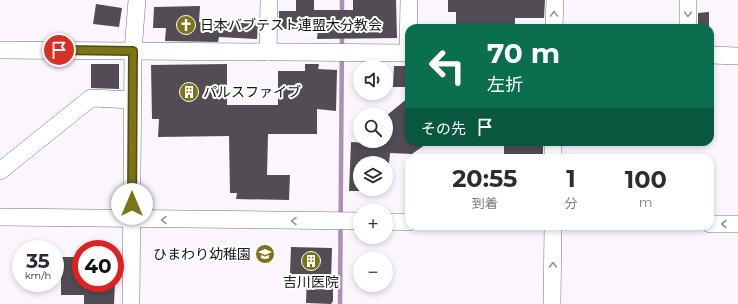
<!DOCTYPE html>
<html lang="ja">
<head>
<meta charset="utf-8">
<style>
	:root { --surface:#fff; --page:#f7f7f7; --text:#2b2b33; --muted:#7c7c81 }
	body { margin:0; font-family:Montserrat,"Noto Sans JP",sans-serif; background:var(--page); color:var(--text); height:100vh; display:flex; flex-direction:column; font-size:15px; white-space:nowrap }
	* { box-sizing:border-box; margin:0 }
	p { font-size:13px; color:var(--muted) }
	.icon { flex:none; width:22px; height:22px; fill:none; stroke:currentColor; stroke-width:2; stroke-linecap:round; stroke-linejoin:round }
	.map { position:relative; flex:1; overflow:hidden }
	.side { position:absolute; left:405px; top:154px; width:309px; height:76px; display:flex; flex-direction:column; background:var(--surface); border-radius:12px; box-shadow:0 2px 6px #0003 }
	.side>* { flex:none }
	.hud { position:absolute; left:405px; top:24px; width:309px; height:122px; border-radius:12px; box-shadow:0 2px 6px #0003; background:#0b6e4f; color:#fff; overflow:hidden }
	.buttons { position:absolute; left:353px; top:60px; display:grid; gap:8px }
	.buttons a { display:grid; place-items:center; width:40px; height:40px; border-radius:50%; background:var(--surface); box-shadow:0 2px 6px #0003; font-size:20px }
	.speed { position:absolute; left:12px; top:240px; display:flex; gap:8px; font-size:20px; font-weight:700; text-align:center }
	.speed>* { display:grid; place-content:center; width:52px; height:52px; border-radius:50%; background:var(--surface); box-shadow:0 2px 6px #0003; line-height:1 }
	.speed small { font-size:10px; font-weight:400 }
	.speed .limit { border:6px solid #d22; background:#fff; color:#111 }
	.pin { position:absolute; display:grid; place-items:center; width:34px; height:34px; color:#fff; margin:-17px; border:2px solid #fff; border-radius:50%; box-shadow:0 1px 4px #0007 }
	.me { position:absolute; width:44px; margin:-22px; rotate:0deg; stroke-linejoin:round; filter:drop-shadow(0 0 3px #0008) }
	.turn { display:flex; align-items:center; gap:14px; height:84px; padding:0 16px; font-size:18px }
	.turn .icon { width:52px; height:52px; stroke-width:2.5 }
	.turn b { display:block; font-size:28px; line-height:34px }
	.then { display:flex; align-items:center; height:38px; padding:0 16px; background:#0003; gap:8px; font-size:15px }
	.eta { display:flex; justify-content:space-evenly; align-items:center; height:68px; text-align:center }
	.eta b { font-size:24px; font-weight:700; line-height:28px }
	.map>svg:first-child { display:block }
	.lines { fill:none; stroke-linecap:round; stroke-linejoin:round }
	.stream { stroke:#aa90b7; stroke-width:4.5 }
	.building { fill:#524c55 }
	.minor-casing { stroke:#77717b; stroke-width:18 }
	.minor { stroke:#fff; stroke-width:17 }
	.oneway { stroke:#969597 }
	.route-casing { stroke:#514b0f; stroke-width:10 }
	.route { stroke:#7c7417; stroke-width:7 }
	.labels { text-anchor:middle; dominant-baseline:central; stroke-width:4; stroke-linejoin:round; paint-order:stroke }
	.poi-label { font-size:14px; fill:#161317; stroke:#fff; text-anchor:start }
</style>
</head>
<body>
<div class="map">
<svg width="738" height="304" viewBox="0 0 738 304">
	<rect width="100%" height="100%" fill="#fbf5fe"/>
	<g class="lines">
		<g class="stream">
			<path d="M 342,16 L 342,0"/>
			<path d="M 340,304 L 342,34"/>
		</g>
	</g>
	<g class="building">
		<path d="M 296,0 L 314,0 L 314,10 L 353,10 L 353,0 L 396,0 L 397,38 L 317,39 L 318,29 L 279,29 L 279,11 L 296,11 Z"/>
		<path d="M 448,0 L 545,0 L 544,18 L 515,18 L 515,28 L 456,28 L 456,12 L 448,12 Z"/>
		<path d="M 96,4 L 122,8 L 119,27 L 93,24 Z"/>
		<path d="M 200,6 L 199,22 L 258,23 L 257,39 L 219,37 L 218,42 L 165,41 L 166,28 L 153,28 L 154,7 Z"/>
		<path d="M 709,12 L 709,28 L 698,28 L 698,13 Z"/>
		<path d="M 91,64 L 119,64 L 119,89 L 91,88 Z"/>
		<path d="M 227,64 L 227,105 L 278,105 L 278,71 L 305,71 L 305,64 L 319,64 L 318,69 L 337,70 L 336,111 L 317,109 L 317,134 L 268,134 L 267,175 L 290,175 L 289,200 L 236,199 L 237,193 L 230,193 L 229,136 L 158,137 L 159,119 L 152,119 L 151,65 Z"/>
		<path d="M 394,66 L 409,66 L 409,87 L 393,87 Z"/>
		<path d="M 409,97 L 409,142 L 429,142 L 412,154 L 390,153 L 389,163 L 360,163 L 360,191 L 349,191 L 351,142 L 386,144 L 386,116 Z"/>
		<path d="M 524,142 L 543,142 L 543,158 L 504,158 L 504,143 L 523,145 Z"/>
		<path d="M 291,247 L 332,248 L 331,281 L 333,281 L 333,301 L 331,304 L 306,303 L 307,274 L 290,274 Z"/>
		<path d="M 61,257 L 81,257 L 81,283 L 115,283 L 114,304 L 84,304 L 84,295 L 61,295 Z"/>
	</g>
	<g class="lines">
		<g class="minor-casing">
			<g id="minor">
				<path d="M 554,28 L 555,0"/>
				<path d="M 688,28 L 688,0"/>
				<path d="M 0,50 L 409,53"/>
				<path d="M 268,52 L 269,0"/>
				<path d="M 408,53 L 409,0"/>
				<path d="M 710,55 L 738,56"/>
				<path d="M 553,158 L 553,142"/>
				<path d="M 0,171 L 91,98 L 133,100"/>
				<path d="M 0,217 L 360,221"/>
				<path d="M 386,222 L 409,222"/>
				<path d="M 710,224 L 738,224"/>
				<path d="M 131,304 L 133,51 L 137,0"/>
				<path d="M 552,304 L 553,226"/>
			</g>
		</g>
		<use href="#minor" class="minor"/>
	</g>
	<defs><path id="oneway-chevron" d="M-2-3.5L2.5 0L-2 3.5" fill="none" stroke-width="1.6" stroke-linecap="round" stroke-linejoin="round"/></defs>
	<g class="oneway">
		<use href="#oneway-chevron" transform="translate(554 14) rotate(-90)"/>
		<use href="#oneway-chevron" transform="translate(688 14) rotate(91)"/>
		<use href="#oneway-chevron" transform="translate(164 220) rotate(-179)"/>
		<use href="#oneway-chevron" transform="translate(294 221) rotate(-179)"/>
		<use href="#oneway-chevron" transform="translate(724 224) rotate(-180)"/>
		<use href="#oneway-chevron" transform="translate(553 265) rotate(-90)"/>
	</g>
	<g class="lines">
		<g class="route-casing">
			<path id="route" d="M 59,50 L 133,51 L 132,204"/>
		</g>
		<use href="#route" class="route"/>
	</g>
	<defs>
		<g id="church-disc" transform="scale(1)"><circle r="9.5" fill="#7c7417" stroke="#fff"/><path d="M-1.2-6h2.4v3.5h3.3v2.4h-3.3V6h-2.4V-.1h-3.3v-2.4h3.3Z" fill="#fff"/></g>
		<g id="building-disc" transform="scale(1)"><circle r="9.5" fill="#7c7417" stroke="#fff"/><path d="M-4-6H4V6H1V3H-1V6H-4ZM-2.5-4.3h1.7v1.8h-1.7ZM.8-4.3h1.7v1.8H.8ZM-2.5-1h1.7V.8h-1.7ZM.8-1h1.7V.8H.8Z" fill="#fff"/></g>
		<g id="school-disc" transform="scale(1)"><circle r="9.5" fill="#7c7417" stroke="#fff"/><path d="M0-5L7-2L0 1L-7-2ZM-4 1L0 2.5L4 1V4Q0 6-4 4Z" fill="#fff"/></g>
	</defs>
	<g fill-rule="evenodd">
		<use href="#church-disc" x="186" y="25"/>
		<use href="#building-disc" x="189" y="92"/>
		<use href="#school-disc" x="265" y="254"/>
		<use href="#building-disc" x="311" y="261"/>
	</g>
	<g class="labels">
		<g class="poi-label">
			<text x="200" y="25">日本バブテスト連盟大分教会</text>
			<text x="203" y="92">パルスファイブ</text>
			<text x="251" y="254" text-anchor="end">ひまわり幼稚園</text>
			<text x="311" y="282" text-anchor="middle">吉川医院</text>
		</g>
	</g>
</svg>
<div class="buttons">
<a><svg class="icon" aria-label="sound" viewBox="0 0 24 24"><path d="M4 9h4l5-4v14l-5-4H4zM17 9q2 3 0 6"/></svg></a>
<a><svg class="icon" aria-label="search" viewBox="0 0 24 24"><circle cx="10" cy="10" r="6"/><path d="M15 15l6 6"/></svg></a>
<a><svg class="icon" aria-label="layers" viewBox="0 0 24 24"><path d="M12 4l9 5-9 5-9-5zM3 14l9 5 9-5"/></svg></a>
<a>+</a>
<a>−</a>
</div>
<div class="speed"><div>35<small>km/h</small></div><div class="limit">40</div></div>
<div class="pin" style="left:59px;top:50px;background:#d93025"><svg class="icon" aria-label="arrive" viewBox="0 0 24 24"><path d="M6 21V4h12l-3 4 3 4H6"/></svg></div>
<svg class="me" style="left:132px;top:204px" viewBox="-20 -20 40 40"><circle r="19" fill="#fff"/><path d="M0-13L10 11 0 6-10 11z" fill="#7c7417"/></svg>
<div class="hud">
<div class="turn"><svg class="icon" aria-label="left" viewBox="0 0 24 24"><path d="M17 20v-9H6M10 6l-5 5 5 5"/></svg><div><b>70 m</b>左折</div></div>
<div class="then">その先<svg class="icon" aria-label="arrive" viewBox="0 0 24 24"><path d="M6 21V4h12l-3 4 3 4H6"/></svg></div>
</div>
<section class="side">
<div class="eta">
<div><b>20:55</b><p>到着</p></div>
<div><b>1</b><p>分</p></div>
<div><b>100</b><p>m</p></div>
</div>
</section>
</div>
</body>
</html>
